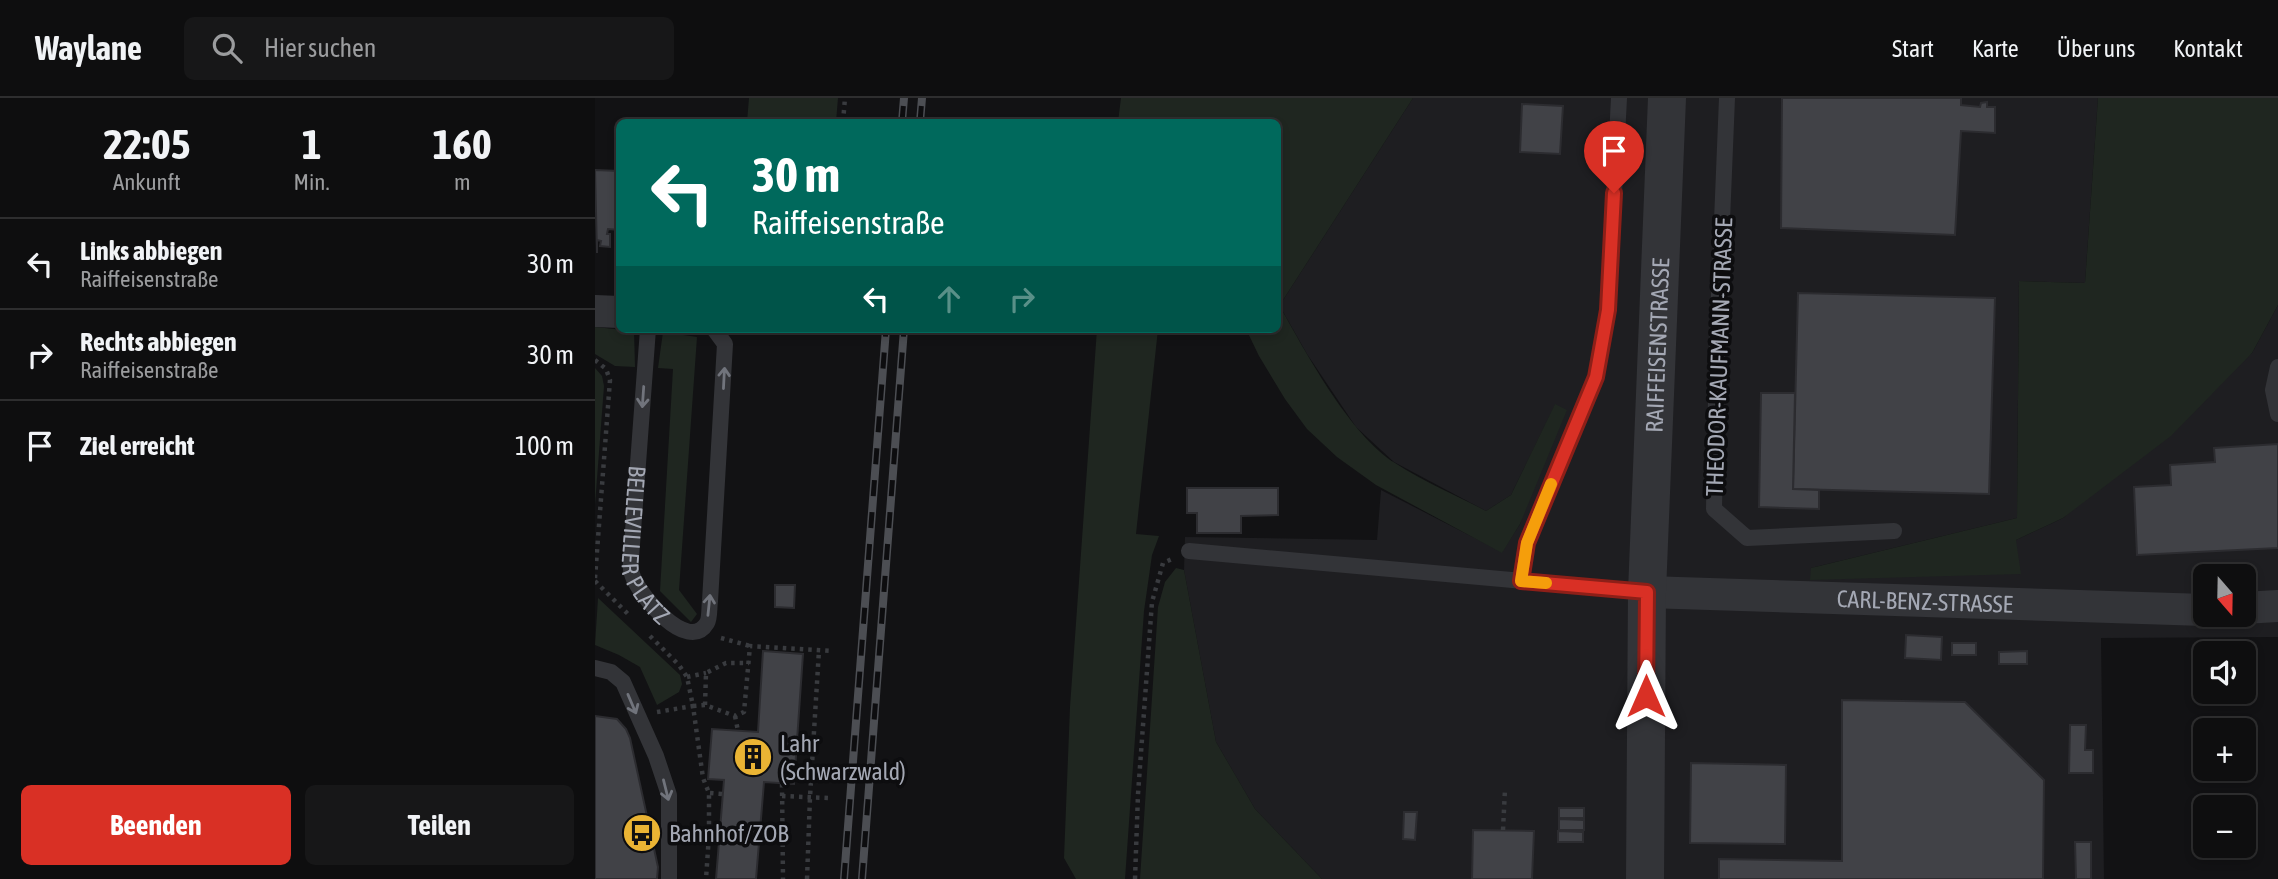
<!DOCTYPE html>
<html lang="de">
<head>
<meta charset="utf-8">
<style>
	:root { --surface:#0e0e0f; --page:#171718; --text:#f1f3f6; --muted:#9b9c9e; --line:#2e2e2f; --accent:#d93025 }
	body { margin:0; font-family:"Asap Condensed",sans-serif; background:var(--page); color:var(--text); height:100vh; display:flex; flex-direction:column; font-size:26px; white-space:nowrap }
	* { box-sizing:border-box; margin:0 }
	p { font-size:23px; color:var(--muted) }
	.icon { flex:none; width:38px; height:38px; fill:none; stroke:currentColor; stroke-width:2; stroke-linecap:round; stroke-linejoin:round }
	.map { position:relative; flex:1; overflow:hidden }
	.sheet { display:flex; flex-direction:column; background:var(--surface); width:595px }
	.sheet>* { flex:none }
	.guide { position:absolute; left:21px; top:21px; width:665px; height:214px; border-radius:10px; box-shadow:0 4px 10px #0003,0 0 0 2px var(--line); background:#00695c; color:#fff; overflow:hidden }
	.needle { width:46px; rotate:160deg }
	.fabs { position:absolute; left:1598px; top:466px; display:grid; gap:14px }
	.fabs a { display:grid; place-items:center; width:63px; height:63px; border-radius:10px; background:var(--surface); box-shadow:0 4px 10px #0003,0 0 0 2px var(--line); font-size:35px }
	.pin { position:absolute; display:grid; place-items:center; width:60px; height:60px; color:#fff; margin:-72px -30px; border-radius:50% 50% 50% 0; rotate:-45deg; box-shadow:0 0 7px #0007 }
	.pin .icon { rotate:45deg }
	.me { position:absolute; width:77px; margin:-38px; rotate:0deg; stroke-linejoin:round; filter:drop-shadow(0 0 5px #0008) }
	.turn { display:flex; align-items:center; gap:24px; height:147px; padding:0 21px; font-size:32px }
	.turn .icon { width:91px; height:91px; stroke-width:2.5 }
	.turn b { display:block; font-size:49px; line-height:60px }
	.lanes { display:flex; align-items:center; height:66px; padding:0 21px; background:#0003; justify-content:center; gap:35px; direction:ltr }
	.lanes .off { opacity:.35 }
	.eta { display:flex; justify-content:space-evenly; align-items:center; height:119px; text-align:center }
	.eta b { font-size:42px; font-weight:700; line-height:49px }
	.action { display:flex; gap:14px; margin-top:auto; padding:14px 21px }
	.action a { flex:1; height:80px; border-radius:10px; background:var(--accent); color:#fff; font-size:28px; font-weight:700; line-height:80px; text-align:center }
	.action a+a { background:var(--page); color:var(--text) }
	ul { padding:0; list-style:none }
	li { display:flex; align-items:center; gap:21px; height:91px; padding:0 21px; border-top:2px solid var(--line) }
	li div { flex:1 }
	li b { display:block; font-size:26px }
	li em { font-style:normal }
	header { display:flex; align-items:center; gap:42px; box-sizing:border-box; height:98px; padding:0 35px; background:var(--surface); border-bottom:2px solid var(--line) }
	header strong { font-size:33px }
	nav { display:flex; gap:38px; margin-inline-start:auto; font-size:24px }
	.search { width:490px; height:63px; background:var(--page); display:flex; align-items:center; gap:18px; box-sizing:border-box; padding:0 24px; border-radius:10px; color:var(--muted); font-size:26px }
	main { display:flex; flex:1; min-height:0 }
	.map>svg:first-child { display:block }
	.built { fill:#1e1e21; fill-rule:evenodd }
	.green { fill:#1f2620 }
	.building { fill:#414247; stroke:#2c2c30; stroke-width:2 }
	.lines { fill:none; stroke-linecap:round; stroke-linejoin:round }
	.path { stroke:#393b3f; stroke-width:4.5; stroke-dasharray:3.5 5; stroke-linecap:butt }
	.service { stroke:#333438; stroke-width:16 }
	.minor { stroke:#333438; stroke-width:32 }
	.tertiary { stroke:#333438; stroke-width:38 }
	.rail-casing { stroke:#4c4e53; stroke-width:8 }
	.rail { stroke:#0d0d0f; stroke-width:5; stroke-dasharray:16; stroke-linecap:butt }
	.oneway { stroke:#71747c }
	.route-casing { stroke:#8d1f18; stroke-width:18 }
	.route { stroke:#d93025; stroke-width:12 }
	.slow { stroke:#f59e0b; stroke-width:12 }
	.labels { text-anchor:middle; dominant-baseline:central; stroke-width:7; stroke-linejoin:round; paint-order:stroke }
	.street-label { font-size:24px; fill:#a4a8b4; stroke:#0d0d0f }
	.poi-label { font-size:24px; fill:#a4a8b4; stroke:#0d0d0f; text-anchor:start }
</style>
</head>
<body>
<header>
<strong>Waylane</strong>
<div class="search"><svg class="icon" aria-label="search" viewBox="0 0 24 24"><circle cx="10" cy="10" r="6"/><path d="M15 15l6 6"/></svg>Hier suchen</div>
<nav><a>Start</a><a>Karte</a><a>Über uns</a><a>Kontakt</a></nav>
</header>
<main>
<section class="sheet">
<div class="eta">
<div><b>22:05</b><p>Ankunft</p></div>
<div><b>1</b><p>Min.</p></div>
<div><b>160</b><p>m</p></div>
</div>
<ul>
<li><svg class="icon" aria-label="left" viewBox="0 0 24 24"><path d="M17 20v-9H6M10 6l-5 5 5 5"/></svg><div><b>Links abbiegen</b><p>Raiffeisenstraße</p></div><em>30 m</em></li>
<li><svg class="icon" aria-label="right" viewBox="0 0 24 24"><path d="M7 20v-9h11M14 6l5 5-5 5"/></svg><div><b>Rechts abbiegen</b><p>Raiffeisenstraße</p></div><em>30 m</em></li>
<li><svg class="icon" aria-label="arrive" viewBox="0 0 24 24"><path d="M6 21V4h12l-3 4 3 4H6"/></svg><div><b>Ziel erreicht</b></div><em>100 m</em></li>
</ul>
<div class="action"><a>Beenden</a><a>Teilen</a></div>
</section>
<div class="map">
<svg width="1683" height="781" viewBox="0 0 1683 781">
	<rect width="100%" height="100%" fill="#121214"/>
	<path class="built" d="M 818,0 L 1503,0 L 1490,185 L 1424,183 L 1422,420 L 1216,470 L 1421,442 L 1468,420 L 1657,255 L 1683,207 L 1683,539 L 1506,540 L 1509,781 L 727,781 L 660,711 L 621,644 L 589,472 L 590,439 L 782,442 L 786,392 L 907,454 L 925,426 L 960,307 L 916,397 L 891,413 L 799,364 L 761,329 L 712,256 L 683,205 L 688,202 ZM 1610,478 L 1648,478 L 1648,516 L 1610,516 Z"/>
	<g class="green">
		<path d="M 154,0 L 243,0 L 241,24 L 152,24 Z"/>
		<path d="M 526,0 L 818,0 L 688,202 L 683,205 C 710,253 754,336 800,365 C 829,384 861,397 891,413 L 916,397 L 960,306 L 972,312 L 925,426 L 907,455 L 781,387 L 742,359 L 712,331 L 690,301 L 664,258 L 651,231 L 682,231 L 682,24 L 523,24 Z"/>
		<path d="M 1503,0 L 1683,0 L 1683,207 L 1657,255 L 1576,338 L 1468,420 L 1421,442 L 1426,476 L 1215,482 L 1216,470 L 1422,420 L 1424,183 L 1490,185 Z"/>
		<path d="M 0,229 L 39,233 L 40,269 L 20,268 L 0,256 Z"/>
		<path d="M 502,231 L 563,231 L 541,436 L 564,438 L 557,457 L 549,513 L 530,781 L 481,781 L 469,760 L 475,609 Z"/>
		<path d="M 68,234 L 102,239 L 84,492 L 102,516 L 96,524 L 65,493 L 78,271 L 63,270 Z"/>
		<path d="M 0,270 L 7,278 L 9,288 L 0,407 Z"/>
		<path d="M 581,470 L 589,472 L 621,644 L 660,711 L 727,781 L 545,781 L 563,509 L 570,484 Z"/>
		<path d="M 3,500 L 85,577 L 87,586 L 84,594 L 62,607 L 45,569 L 24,557 L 0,547 Z"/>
	</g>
	<g class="building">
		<path d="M 1187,0 L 1366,0 L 1366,7 L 1385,9 L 1386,5 L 1392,4 L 1392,9 L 1400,9 L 1400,35 L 1366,33 L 1360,137 L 1186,130 Z"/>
		<path d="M 927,6 L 968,8 L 965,56 L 925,54 Z"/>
		<path d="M 0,72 L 24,73 L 24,132 L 13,131 L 12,136 L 15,136 L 15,149 L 5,148 L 6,143 L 2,142 L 2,155 Z"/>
		<path d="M 1203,195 L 1400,200 L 1394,396 L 1198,391 Z"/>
		<path d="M 1166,295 L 1200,295 L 1198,391 L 1224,392 L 1224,411 L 1164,409 Z"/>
		<path d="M 1683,346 L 1683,450 L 1542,457 L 1539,389 L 1576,387 L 1575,367 L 1620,364 L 1619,350 Z"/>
		<path d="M 592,390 L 683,390 L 683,417 L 646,418 L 646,435 L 602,435 L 602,415 L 592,415 Z"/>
		<path d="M 180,487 L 200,487 L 199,510 L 180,509 Z"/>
		<path d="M 1311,537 L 1347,539 L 1346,562 L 1310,560 Z"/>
		<rect x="1357" y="545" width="24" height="12"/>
		<path d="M 168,553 L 208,556 L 199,686 L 169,684 L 161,781 L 121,781 L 129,682 L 113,681 L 117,631 L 163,634 Z"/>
		<path d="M 1432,553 L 1432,566 L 1404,566 L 1404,554 Z"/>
		<path d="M 1247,602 L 1370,604 L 1449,682 L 1448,781 L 1124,781 L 1124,761 L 1247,763 Z"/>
		<path d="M 0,618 L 22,621 L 31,631 L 35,640 L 63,769 L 62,781 L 0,781 Z"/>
		<path d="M 1475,627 L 1491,627 L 1490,652 L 1498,652 L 1498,675 L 1474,675 Z"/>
		<path d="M 1096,665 L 1191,667 L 1190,746 L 1095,745 Z"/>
		<rect x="964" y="710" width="25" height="10"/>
		<path d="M 809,714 L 822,714 L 820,742 L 808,741 Z"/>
		<path d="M 964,721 L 989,722 L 989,732 L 964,732 Z"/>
		<path d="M 878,732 L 939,733 L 937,781 L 877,781 Z"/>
		<path d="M 963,733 L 988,734 L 988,744 L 963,744 Z"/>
		<path d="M 1480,744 L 1496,744 L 1496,781 L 1481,781 Z"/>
	</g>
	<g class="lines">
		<g class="path">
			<path d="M 248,24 L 250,0"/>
			<path d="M 0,262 L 11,271 L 15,282 L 0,480"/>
			<path d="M 0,483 L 36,519"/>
			<path d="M 55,538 L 84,567 L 92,579 L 98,608 L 110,607 L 140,618 L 149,614 L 155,548 L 238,553"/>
			<path d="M 126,540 L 155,548"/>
			<path d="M 92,579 L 111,575"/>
			<path d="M 110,607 L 111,575 L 131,565 L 154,565"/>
			<path d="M 62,614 L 98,608 L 108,680 L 114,695 L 114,737 L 111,781"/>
			<path d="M 140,618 L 143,633"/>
			<path d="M 187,686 L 188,781"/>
			<path d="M 115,695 L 128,696"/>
			<path d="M 187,698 L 233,700"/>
			<path d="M 908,732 L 910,691"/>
			<path d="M 212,781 L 215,699 L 224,552"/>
			<path d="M 540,781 L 543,696 L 557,504 L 568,465 L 577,461"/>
		</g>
		<g class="service">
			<path d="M 1132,0 L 1122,246 L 1119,411 L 1152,440 L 1299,433"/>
			<path id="s1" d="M 53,231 L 36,460 C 36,465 35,472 37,476 C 42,495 93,557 112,525 C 115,520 114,509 115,503 L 130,246 L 119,231"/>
			<path d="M 1683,269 L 1678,292 L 1683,316"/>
			<path d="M 594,453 L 1052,494"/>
			<path d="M 926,483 L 932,445 L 1001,279 L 1013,212 L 1024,0"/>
			<path d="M 0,570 L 16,574 L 28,584 L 61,658 L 74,697 L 74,781"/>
		</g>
		<g class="minor">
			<path d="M 0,213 L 24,214"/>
			<path id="s2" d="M 1052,494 L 1610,512"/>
			<path d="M 1648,510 L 1683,508"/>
		</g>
		<path class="tertiary" id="s3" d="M 1050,781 L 1052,494 L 1072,0"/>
		<g class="rail-casing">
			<g id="rail">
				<path d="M 307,24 L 309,0"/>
				<path d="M 325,24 L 327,0"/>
				<path d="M 249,781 L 291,231"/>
				<path d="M 267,781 L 309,231"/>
			</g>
		</g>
		<use href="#rail" class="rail"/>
	</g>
	<defs><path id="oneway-shaft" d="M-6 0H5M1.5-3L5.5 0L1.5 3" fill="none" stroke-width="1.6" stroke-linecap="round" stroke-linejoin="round" transform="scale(1.75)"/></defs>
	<g class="oneway">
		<use href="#oneway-shaft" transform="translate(129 280) rotate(-87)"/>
		<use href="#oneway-shaft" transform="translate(48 299) rotate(94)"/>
		<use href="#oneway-shaft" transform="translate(114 507) rotate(-84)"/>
		<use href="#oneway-shaft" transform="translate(37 606) rotate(67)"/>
		<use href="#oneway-shaft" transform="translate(71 692) rotate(76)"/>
	</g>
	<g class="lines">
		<g class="route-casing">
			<path id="route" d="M 1019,95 L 1013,212 L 1001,279 L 932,445 L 926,483 L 1052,494 L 1051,598"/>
		</g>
		<use href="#route" class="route"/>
		<path class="slow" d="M 951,485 L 926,483 L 932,445 L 956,386"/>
	</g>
	<defs>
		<g id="building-disc" transform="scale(2.0125)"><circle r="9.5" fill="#eab434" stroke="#0d0d0f"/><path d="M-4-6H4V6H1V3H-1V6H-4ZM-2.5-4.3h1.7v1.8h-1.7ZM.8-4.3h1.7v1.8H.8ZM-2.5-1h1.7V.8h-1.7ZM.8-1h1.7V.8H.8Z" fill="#111"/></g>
		<g id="bus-disc" transform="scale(2.0125)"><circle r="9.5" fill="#eab434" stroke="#0d0d0f"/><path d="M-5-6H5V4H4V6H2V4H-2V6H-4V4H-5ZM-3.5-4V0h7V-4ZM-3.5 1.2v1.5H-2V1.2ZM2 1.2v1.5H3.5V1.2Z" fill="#111"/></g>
	</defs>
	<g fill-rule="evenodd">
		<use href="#building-disc" x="158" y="659"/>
		<use href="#bus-disc" x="47" y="735"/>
	</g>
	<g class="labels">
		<g class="street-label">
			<text stroke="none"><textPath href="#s3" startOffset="534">RAIFFEISENSTRASSE</textPath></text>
			<text transform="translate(1124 259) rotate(-88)">THEODOR-KAUFMANN-STRASSE</text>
			<text stroke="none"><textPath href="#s1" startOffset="220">BELLEVILLER PLATZ</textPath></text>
			<text stroke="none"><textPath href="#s2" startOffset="278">CARL-BENZ-STRASSE</textPath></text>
		</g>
		<g class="poi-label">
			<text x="185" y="645">Lahr<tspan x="185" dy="28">(Schwarzwald)</tspan></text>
			<text x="74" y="735">Bahnhof/ZOB</text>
		</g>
	</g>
</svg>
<div class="fabs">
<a><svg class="needle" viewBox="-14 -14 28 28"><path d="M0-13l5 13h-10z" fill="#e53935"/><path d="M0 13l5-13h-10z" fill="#9b9c9e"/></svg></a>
<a><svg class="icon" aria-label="sound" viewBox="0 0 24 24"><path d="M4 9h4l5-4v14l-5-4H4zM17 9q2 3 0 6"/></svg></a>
<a>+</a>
<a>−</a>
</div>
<div class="pin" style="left:1019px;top:95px;background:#d93025"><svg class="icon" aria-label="arrive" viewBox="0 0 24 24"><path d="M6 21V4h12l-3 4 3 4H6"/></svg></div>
<svg class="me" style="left:1051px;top:598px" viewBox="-20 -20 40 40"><path d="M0-17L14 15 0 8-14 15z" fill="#d93025" stroke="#fff" stroke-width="4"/></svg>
<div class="guide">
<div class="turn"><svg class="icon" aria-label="left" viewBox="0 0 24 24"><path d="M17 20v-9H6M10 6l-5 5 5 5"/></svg><div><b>30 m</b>Raiffeisenstraße</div></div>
<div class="lanes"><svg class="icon" aria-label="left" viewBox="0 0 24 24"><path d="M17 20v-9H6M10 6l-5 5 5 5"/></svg><svg class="icon off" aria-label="ahead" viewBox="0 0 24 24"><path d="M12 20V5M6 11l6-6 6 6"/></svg><svg class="icon off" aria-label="right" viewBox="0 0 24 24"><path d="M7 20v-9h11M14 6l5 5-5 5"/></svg></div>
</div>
</div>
</main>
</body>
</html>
